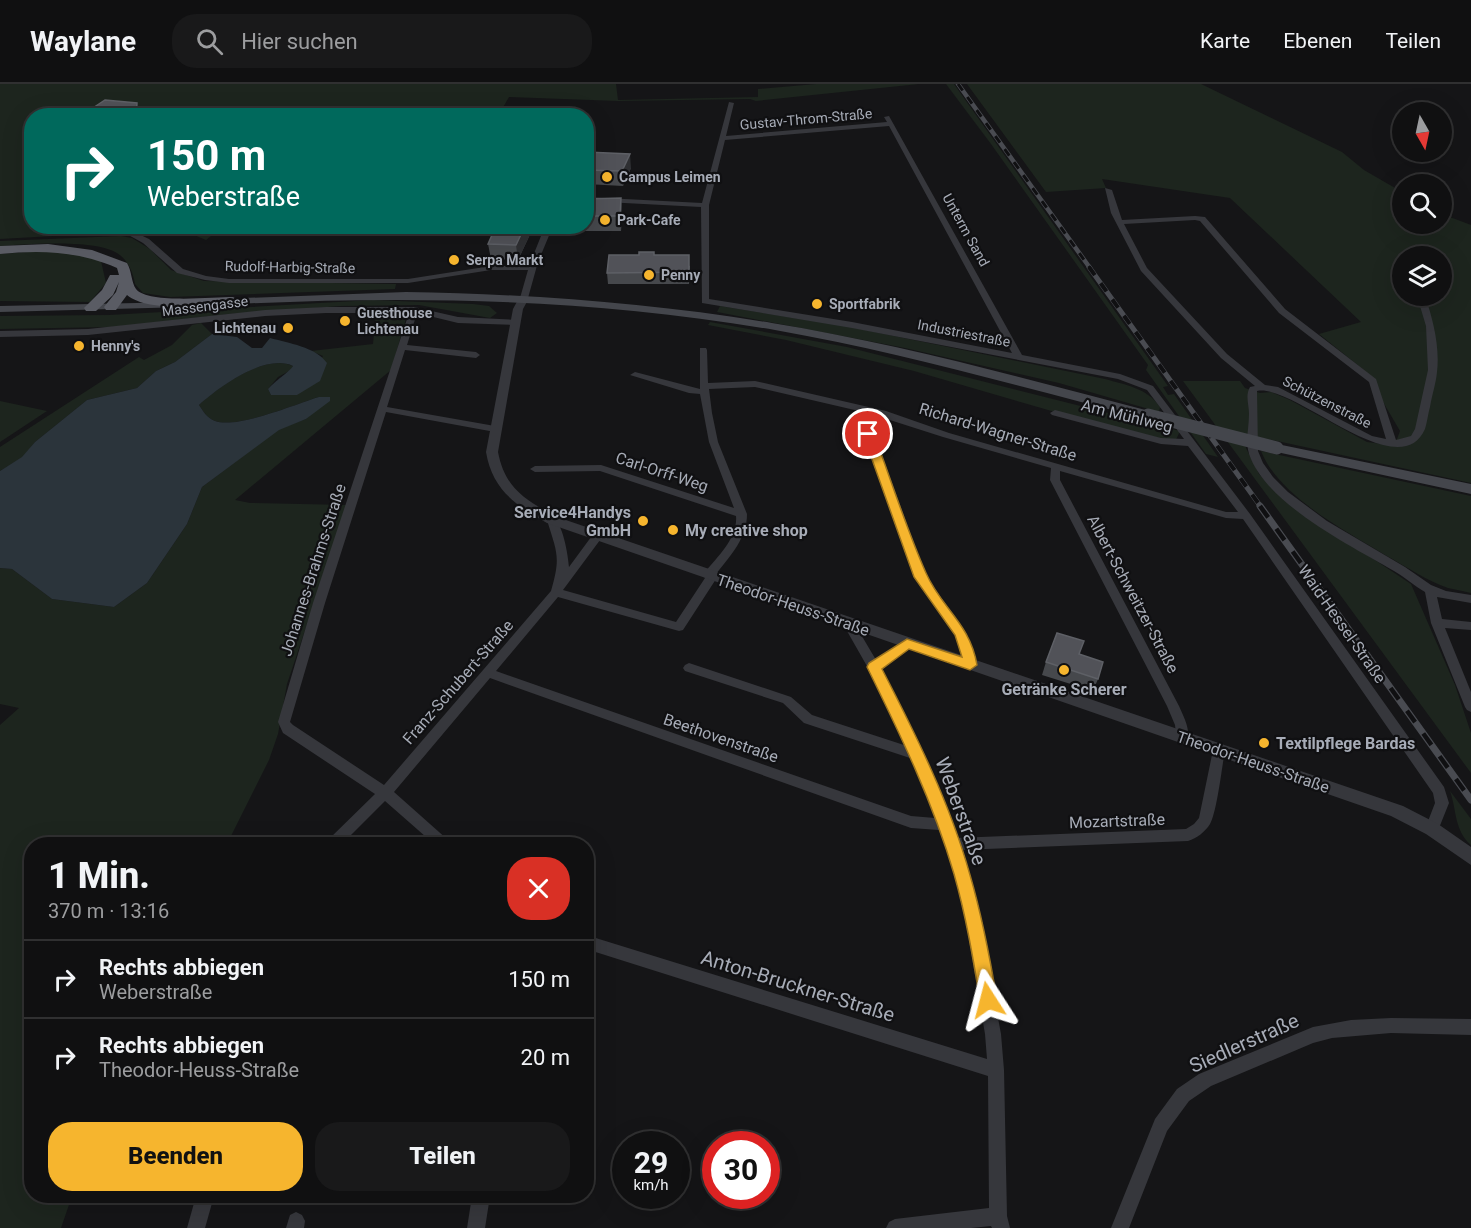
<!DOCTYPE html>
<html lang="de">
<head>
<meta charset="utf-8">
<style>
	:root { --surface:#101011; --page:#19191a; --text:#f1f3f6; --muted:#9c9d9f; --line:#303031; --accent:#f6b52e }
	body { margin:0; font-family:Roboto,sans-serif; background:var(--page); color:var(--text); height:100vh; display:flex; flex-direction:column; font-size:22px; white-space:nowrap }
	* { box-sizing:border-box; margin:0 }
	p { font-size:20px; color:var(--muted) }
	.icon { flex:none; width:33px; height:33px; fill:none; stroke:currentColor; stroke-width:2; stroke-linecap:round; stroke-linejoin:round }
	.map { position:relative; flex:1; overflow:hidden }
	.drawer { position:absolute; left:24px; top:753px; width:570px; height:366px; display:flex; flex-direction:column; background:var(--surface); border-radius:24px; box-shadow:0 6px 24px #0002,0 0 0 2px var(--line) }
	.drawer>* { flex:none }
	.top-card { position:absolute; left:24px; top:24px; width:570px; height:126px; border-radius:24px; box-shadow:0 6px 24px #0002,0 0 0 2px var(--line); background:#00695c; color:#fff; overflow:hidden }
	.needle { width:39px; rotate:171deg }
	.tools { position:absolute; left:1392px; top:18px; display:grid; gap:12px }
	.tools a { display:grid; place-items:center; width:60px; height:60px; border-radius:50%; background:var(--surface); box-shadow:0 6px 24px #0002,0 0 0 2px var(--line); font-size:30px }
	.speed { position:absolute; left:612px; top:1047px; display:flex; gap:12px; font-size:30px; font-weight:700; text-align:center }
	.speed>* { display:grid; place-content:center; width:78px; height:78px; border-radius:50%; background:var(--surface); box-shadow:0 6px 24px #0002,0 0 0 2px var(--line); line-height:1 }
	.speed small { font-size:15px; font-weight:400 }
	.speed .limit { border:9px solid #d22; background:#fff; color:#111 }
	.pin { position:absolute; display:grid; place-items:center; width:51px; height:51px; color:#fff; margin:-26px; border:3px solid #fff; border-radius:50%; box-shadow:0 2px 6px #0007 }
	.me { position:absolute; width:66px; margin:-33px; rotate:351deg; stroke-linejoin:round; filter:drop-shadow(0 0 4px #0008) }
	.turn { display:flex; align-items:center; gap:21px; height:126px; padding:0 24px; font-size:27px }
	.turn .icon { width:78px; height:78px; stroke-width:2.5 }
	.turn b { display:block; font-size:42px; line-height:51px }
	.round { display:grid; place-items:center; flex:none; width:63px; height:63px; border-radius:24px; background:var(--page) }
	.head { display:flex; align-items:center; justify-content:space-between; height:102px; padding:0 24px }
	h1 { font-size:36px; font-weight:800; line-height:45px }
	.button { display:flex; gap:12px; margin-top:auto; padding:12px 24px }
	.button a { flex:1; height:69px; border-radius:24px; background:var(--accent); color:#111; font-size:24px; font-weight:800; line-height:69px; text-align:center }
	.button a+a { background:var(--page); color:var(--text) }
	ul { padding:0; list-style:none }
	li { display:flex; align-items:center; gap:18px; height:78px; padding:0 24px; border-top:2px solid var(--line) }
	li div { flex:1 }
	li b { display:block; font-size:22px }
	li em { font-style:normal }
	header { display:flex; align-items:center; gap:36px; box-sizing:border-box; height:84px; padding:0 30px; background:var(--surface); border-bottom:2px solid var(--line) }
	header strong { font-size:28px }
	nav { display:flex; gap:33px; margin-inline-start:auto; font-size:21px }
	.search { width:420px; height:54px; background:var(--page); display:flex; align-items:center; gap:15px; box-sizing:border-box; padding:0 21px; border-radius:24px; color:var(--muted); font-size:22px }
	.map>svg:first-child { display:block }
	.green { fill:#1d251e; fill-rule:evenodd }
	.water { fill:#2b343b }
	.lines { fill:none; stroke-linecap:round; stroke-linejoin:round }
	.minor { fill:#36373c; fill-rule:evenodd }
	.tertiary { fill:#36373c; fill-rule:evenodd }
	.secondary { fill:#44464c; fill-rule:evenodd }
	.trunk { fill:#5a5c64; fill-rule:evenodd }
	.rail-far2-casing { stroke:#494b51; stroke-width:4.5 }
	.rail-far1-casing { stroke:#494b51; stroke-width:5 }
	.rail-casing { stroke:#494b51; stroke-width:7 }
	.rail-far2 { stroke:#101012; stroke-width:3; stroke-dasharray:8; stroke-linecap:butt }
	.rail-far1 { stroke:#101012; stroke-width:4; stroke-dasharray:10; stroke-linecap:butt }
	.rail { stroke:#101012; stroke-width:4.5; stroke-dasharray:14; stroke-linecap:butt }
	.secondary-bridge { stroke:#44464c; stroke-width:13 }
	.wall { fill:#46484c }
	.shaded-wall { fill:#2e2f32 }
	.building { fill:#515258; stroke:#5e6066; stroke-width:1.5 }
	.route { fill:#f6b52e; stroke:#a0761e; stroke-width:1.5 }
	.poi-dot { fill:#f6b52e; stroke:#101012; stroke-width:2 }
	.labels { text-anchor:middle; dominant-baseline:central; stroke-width:4.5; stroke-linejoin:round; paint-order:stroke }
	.far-street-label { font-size:14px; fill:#a7acb7; stroke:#101012 }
	.far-poi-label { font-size:14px; font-weight:bold; fill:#a7acb7; stroke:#101012; text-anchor:start }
	.street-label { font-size:16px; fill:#a7acb7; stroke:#101012 }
	.poi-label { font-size:16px; font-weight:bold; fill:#a7acb7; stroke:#101012; text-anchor:start }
	.near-street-label { font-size:20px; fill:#a7acb7; stroke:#101012 }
</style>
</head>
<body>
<header>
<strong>Waylane</strong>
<div class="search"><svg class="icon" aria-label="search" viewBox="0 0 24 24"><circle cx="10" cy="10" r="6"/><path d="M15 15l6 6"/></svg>Hier suchen</div>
<nav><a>Karte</a><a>Ebenen</a><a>Teilen</a></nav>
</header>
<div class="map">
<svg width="1471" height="1144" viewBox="0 0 1471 1144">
	<rect width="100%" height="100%" fill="#151517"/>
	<g class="green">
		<path d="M 0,0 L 616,0 L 618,16 L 758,13 L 758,5 L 816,0 L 919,0 L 756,17 L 750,15 L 618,17 L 509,13 L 498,32 L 32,32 L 32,142 L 110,143 L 106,149 L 0,155 Z"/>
		<path d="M 946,0 L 954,0 L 1168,302 L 1163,303 L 1168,311 L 1174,310 L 1218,373 L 1206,370 L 1146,286 L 1148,281 L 991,60 Z"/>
		<path d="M 967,0 L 1201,0 L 1342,68 L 1364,86 L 1402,108 L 1402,140 L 1442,140 L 1442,130 L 1471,141 L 1471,399 L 1244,350 L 1246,364 L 1259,390 L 1285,416 L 1411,500 L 1455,601 L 1471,649 L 1471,689 L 1183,297 L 1240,297 L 1245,304 L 1260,309 L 1271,308 L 1290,316 L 1367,358 L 1389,361 L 1397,355 L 1400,347 L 1365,287 L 1319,250 L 1361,238 L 1230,114 L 1102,95 L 1106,104 L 1046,108 ZM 1402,172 L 1442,172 L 1442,212 L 1402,212 Z"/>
		<path d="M 175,143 L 417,143 L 416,145 L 404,147 L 296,144 L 221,144 L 206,156 Z"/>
		<path d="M 121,152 L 132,154 L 150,165 L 171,186 L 204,197 L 396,200 L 395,205 L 170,213 L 143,209 L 135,200 C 133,188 128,176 117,169 C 96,155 25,160 0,162 L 0,157 Z"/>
		<path d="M 41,167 L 80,169 L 101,177 L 106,199 L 90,218 L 0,217 L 0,170 Z"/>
		<path d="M 373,216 L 473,220 L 489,222 L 497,229 L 490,234 L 419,221 L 341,222 L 230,230 L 112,243 L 0,245 L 0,232 L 109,231 Z"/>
		<path d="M 720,222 L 850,243 L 1105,295 C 1126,301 1147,304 1160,323 L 1159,328 L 1059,299 L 905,264 L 717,228 Z"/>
		<path d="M 408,228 L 391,286 L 235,416 L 250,419 L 347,421 L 287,600 L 278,650 L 269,676 L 227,760 L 32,760 L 32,1112 L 72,1112 L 61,1144 L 0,1144 L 0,641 L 19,624 L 0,620 L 0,484 L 12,485 L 52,515 L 114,523 L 147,499 L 187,440 L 202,403 L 279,345 L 306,335 L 330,313 L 319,313 C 296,320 237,345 215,337 C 207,334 203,327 199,321 C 220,302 265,269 293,282 L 291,286 L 278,293 L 268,305 L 271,311 L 297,311 L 323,272 L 311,267 L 373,260 L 376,229 Z"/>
		<path d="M 710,238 L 847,263 L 1180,347 L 1175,358 L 1055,328 L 914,287 L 786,256 L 708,241 Z"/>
		<path d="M 201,239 L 212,250 L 175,278 L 156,287 L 137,304 L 87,316 L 35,358 L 23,373 L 0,387 L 0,363 L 139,273 L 144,276 L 172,261 L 192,241 Z"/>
		<path d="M 0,317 L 47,327 L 0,358 Z"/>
		<path d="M 1261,367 L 1471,412 L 1471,509 C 1464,507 1456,506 1448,504 C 1427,497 1407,483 1387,472 C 1346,447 1279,413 1261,367 Z"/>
		<path d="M 1450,707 L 1471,735 L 1471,761 C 1454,746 1457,727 1450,707 Z"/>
	</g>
	<path class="water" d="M 212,250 L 237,253 L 252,264 L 262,264 L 270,254 C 288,259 316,263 327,279 L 320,297 L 297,311 L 271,311 L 268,305 C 274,298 290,287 293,282 C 265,269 219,303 199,321 C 203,327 207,334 215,337 C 237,345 296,320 319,313 L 330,313 L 330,317 L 306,335 L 279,346 L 202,403 L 187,440 L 147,499 L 114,523 L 52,515 L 12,485 L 0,484 L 0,387 L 22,373 L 35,358 L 87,316 L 137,304 L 156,287 L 175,278 Z"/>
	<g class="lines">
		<g class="minor">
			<path d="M 729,18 L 734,19 L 726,52 L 887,38 L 884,33 L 889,32 L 1022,271 L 1120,290 L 1153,302 L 1250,430 L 1444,703 L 1449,719 L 1437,749 L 1432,751 L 1427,749 L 1425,745 L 1435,719 L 1433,709 L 1243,435 L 1226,434 L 1060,387 L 1060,396 L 1179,622 C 1184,634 1191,645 1187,658 L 1177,658 L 1175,641 L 1167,622 L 1050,396 L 1051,384 L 943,353 L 868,329 L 868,333 L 926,492 L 967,550 L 976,581 L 974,584 L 966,584 L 964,581 L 955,551 L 915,493 L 858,333 L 859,327 L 755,303 L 709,305 L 712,329 L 718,358 L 747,430 C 747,454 731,471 716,490 L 718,492 L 683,546 L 679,547 L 558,513 L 496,587 L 911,732 L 935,734 L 913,675 L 804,639 L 783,619 L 685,587 L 683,584 L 685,581 L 689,579 L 791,613 L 812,631 L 907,662 L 880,605 L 843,540 L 849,536 L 853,537 L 876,576 L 903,557 L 911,557 L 913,560 L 911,563 L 881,584 L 925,671 L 956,754 L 1186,745 L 1194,740 L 1199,734 L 1213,666 L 1214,662 L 1219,661 L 1224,662 L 1225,666 C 1222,682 1217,728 1210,740 C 1205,748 1197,754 1188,757 L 960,766 L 969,789 L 977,821 L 1001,950 L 1004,986 L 1007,1132 L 1010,1144 L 992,1144 L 991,1142 L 971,1144 L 886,1144 L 889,1138 L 895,1135 L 989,1124 L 988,992 L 586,865 L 586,851 L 987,975 L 985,950 L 963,821 L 955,789 L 939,746 L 911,744 L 490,594 L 394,708 L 448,756 L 450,760 L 434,760 L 385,717 L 342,760 L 326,760 L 328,756 L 375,710 L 283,649 L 278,638 L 313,519 L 409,229 L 326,229 L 265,232 L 88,251 L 0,253 L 0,247 L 88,245 L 265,226 L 326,223 L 414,223 L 458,233 L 519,236 L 520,238 L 516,241 L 458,239 L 417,229 L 407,261 L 476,268 L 480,271 L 476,274 L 405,266 L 387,323 L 495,342 L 500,345 L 495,348 L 386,328 L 325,519 L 290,638 L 293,641 L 384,701 L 551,507 C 561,473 557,469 547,436 L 548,434 L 552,433 C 563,438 568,471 569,483 L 594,449 L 602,449 L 603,452 L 563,506 L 676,538 L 705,494 L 703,491 L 705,488 C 718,472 738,454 736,432 L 600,387 L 535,388 L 530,385 L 535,382 L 601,381 L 734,424 L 709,358 L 700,310 L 689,309 L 630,291 L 635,288 L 700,305 L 700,264 L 706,264 L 707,266 L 708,299 L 755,297 L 886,327 L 949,349 L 1226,428 L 1238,428 L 1188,362 L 1161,360 L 1052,331 L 1050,329 L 1055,326 L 1161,354 L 1184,355 L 1147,306 L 1118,295 L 852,244 L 702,219 L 701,123 L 586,117 L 586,113 L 702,119 ZM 889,42 L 1012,269 L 852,238 L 709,215 L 709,121 L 725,56 Z"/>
			<path d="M 1105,104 L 1112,106 L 1122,136 L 1195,132 L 1205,133 L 1285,225 L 1376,295 L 1396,356 L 1411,352 L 1415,345 L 1428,286 L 1426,242 L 1417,212 L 1425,212 C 1433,235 1440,263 1437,288 C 1436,299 1432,311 1430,323 C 1428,330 1427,339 1425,345 C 1399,404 1294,299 1257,307 L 1258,367 L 1263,379 L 1273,393 L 1288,408 L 1327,437 L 1405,483 L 1431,501 L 1446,507 L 1471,511 L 1471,519 L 1437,513 L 1442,535 L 1471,538 L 1471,546 L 1445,544 L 1471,608 L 1471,628 L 1467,626 L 1465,623 L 1431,539 L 1425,508 C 1414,502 1405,493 1394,487 C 1351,462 1271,422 1251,375 C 1244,360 1249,346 1249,330 C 1249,320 1245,312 1250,303 L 1255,302 L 1221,274 L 1141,187 L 1111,129 ZM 1195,136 L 1200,137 L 1279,229 L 1369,298 L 1386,355 L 1372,352 L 1278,303 L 1265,301 L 1227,270 L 1147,184 L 1124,140 Z"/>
			<path d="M 112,142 L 122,142 L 149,155 L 183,185 L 206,192 L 229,195 L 408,195 L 491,182 L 529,182 L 545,142 L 553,142 L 538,178 L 528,214 L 524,216 L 520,214 L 528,186 L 491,186 L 408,199 L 229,199 L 205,196 L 177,189 L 143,159 Z"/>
			<path d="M 1391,934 L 1471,935 L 1471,951 L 1391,949 L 1332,954 L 1313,959 L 1211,1002 L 1189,1017 L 1167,1047 L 1129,1144 L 1111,1144 L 1155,1035 L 1177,1005 L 1199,990 L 1313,943 L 1351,936 Z"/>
			<path d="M 196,1112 L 214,1112 L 205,1144 L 187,1144 Z"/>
			<path d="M 472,1112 L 490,1112 L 485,1144 L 467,1144 Z"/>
			<path d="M 296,1128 L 302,1131 L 305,1137 L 304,1144 L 286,1144 L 290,1131 Z"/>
		</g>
		<path class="tertiary" d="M 524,211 L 529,214 L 523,225 L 498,368 C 505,405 526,416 557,433 L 1403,722 L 1438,740 L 1471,763 L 1471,781 L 1426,750 L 1391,732 L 547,439 C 516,422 492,405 486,368 L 513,225 L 520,212 Z"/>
		<g class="secondary">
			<path d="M 406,208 C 529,210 651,219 772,239 C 901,260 1027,295 1153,328 L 1155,331 L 1148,335 C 1024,304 901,268 775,246 C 590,214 404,211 217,221 L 211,218 L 217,215 Z"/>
			<path d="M 182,218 L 186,219 L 186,223 L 0,228 L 0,222 Z"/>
			<path d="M 1277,360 L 1471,400 L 1471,410 L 1272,367 L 1270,364 Z"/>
		</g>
		<path class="trunk" d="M 48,160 L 92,166 L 127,179 C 132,187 131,198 136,205 C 148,220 213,213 233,213 L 240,217 L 233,221 C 206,221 148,229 127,211 L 116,226 L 106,226 L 104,223 L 116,208 L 119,198 L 113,211 L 96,227 L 86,227 L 84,224 L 102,206 L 110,191 L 119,191 L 117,184 C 78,167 41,166 0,170 L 0,162 Z"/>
		<g class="rail-far2-casing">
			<path id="rail-far2" d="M 958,0 L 1090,184"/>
		</g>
		<g class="rail-far1-casing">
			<path id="rail-far1" d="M 1089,183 L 1261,423"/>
		</g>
		<g class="rail-casing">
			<path id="rail" d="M 1260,422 L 1471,716"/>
		</g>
		<use href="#rail-far2" class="rail-far2"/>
		<use href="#rail-far1" class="rail-far1"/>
		<use href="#rail" class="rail"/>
		<path class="secondary-bridge" d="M 1148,331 L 1277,364"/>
	</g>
	<g class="wall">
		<path d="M 90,26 L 141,30 L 141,32 L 92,32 Z"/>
		<path d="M 586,68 L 631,84 L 623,102 L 586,100 Z"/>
		<path d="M 621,114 L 622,129 L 621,147 L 570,147 L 569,142 L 586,142 L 586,115 Z"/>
		<path d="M 496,142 L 534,142 L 518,176 L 491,175 L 488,160 Z"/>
		<path d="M 654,171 L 690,182 L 689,200 L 608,200 L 607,189 Z"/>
		<path d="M 1079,570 L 1098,595 L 1093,607 L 1042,591 L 1046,578 Z"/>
	</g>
	<g class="shaded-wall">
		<path d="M 137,19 L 141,30 L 141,32 L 136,32 L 136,30 Z"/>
		<path d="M 630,70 L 631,84 L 623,102 L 622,87 Z"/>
		<path d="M 621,114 L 622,129 L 621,147 L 620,132 Z"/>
		<path d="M 525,142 L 534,142 L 518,176 L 516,161 Z"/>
	</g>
	<g class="building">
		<path d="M 105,16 L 137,19 L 136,30 L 90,26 Z"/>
		<path d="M 586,68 L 630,70 L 622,87 L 586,86 Z"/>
		<path d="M 621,114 L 620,132 L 586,132 L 586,115 Z"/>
		<path d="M 496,142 L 525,142 L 516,161 L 488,160 Z"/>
		<path d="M 639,168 L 654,168 L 654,171 L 689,171 L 689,188 L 607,189 L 609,171 L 639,171 Z"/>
		<path d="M 1057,549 L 1084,557 L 1079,570 L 1103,578 L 1098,595 L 1046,578 Z"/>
	</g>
	<path class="route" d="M 868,347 L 874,350 C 891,396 906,444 926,489 C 941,524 970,539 977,581 L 970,586 L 909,565 L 882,585 C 916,651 950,719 970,791 C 982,832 990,874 997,916 L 995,922 L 988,925 L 982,922 L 980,916 C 973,874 966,832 954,790 C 933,718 900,650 867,583 L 869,579 L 907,555 L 962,573 L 955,551 L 914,493 L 863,350 Z"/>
	<g class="poi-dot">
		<circle cx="607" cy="93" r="6"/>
		<circle cx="605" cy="136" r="6"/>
		<circle cx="454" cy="176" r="6"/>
		<circle cx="649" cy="191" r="6"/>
		<circle cx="817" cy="220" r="6"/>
		<circle cx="345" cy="237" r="6"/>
		<circle cx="288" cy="244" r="6"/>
		<circle cx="79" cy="262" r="6"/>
		<circle cx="643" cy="437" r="6"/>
		<circle cx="673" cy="446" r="6"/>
		<circle cx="1064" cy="586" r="6"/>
		<circle cx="1264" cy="659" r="6"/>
	</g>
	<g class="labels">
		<g class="far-street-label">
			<text transform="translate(806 35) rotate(-5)">Gustav-Throm-Straße</text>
			<text transform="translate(966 146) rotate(61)">Unterm Sand</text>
			<text transform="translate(290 183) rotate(1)">Rudolf-Harbig-Straße</text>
			<text transform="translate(205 222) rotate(-7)">Massengasse</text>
			<text transform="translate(964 249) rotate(11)">Industriestraße</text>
			<text transform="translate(1327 318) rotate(27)">Schützenstraße</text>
		</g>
		<g class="far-poi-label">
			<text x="619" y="93">Campus Leimen</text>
			<text x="617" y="136">Park-Cafe</text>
			<text x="466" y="176">Serpa Markt</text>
			<text x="661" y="191">Penny</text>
			<text x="829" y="220">Sportfabrik</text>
			<text x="357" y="229">Guesthouse<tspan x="357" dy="16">Lichtenau</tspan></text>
			<text x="276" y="244" text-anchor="end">Lichtenau</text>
			<text x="91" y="262">Henny's</text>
		</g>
		<g class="street-label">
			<text transform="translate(1127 332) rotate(14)">Am Mühlweg</text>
			<text transform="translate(998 348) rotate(17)">Richard-Wagner-Straße</text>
			<text transform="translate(662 388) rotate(18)">Carl-Orff-Weg</text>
			<text transform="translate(313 486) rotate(-72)">Johannes-Brahms-Straße</text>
			<text transform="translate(1133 510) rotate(62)">Albert-Schweitzer-Straße</text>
			<text transform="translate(793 521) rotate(19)">Theodor-Heuss-Straße</text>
			<text transform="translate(1342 540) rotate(55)">Waid-Hessel-Straße</text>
			<text transform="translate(458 598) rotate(-49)">Franz-Schubert-Straße</text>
			<text transform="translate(721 654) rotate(19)">Beethovenstraße</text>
			<text transform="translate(1253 678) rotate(19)">Theodor-Heuss-Straße</text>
			<text transform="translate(1117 737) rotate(-2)">Mozartstraße</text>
		</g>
		<g class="poi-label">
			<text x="631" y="428" text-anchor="end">Service4Handys<tspan x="631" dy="18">GmbH</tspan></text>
			<text x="685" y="446">My creative shop</text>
			<text x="1064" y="605" text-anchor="middle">Getränke Scherer</text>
			<text x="1276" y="659">Textilpflege Bardas</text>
		</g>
		<g class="near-street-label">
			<text transform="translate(961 727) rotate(70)">Weberstraße</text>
			<text transform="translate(798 902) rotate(17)">Anton-Bruckner-Straße</text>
			<text transform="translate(1244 959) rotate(-24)">Siedlerstraße</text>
		</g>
	</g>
</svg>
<div class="tools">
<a><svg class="needle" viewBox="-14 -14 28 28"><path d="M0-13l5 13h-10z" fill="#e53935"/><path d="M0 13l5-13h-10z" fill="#9c9d9f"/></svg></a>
<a><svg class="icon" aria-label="search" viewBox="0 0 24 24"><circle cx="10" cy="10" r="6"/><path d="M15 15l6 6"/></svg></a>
<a><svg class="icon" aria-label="layers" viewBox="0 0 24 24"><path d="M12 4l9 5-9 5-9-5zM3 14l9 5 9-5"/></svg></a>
</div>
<div class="speed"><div>29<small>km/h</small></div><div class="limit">30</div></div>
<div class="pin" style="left:868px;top:350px;background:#d93025"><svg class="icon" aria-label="arrive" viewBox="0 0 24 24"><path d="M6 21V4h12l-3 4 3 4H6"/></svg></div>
<svg class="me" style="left:988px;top:916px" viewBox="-20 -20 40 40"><path d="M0-17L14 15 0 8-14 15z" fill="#f6b52e" stroke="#fff" stroke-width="4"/></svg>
<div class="top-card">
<div class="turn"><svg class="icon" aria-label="right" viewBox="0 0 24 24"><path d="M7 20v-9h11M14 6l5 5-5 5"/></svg><div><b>150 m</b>Weberstraße</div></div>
</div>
<section class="drawer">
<div class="head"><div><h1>1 Min.</h1><p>370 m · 13:16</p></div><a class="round" style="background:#d93025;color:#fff"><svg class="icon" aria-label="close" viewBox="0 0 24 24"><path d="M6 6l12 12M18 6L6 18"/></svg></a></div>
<ul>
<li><svg class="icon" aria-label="right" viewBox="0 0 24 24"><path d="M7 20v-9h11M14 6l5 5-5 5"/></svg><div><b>Rechts abbiegen</b><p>Weberstraße</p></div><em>150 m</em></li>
<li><svg class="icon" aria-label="right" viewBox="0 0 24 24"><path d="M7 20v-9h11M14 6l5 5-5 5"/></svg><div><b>Rechts abbiegen</b><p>Theodor-Heuss-Straße</p></div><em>20 m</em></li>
</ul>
<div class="button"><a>Beenden</a><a>Teilen</a></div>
</section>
</div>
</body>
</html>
